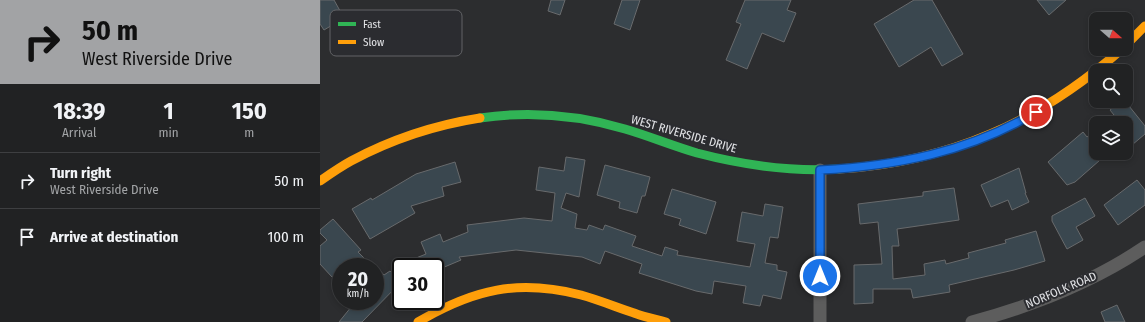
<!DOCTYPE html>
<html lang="en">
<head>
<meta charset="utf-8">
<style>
	:root { --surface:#212223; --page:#2d2f30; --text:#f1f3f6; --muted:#a2a4a6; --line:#3e3f41 }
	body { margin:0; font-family:"Fira Sans Condensed",sans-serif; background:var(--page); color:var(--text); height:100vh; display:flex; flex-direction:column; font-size:15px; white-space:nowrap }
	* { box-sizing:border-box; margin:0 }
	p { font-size:13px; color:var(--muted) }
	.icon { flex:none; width:22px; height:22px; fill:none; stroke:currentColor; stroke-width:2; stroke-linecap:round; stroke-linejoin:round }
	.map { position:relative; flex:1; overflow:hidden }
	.panel { display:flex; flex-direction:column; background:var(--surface); width:320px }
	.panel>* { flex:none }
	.top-card { background:#a2a3a5; color:#111; overflow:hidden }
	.needle { width:26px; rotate:111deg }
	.buttons { position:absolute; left:769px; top:12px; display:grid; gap:8px }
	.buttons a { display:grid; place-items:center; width:44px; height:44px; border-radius:8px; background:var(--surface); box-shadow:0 2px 6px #0003,0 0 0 1px var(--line); font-size:20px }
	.speed { position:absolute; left:12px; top:258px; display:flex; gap:8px; font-size:20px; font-weight:700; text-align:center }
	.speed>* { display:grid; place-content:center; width:52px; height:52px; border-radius:50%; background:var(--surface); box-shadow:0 2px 6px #0003,0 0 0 1px var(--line); line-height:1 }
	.speed small { font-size:10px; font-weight:400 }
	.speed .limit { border:2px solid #111; border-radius:6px; background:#fff; color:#111 }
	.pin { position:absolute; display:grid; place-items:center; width:34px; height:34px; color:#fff; margin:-17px; border:2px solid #fff; border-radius:50%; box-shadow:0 1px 4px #0007 }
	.me { position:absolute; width:44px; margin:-22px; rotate:0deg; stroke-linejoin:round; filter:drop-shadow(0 0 3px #0008) }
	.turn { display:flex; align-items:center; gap:14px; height:84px; padding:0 16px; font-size:18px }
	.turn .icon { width:52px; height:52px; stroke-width:2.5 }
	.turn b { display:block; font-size:28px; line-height:34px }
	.eta { display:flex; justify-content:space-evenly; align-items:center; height:68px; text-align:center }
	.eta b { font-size:24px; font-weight:700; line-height:28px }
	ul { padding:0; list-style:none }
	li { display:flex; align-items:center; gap:12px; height:56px; padding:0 16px; border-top:1px solid var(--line) }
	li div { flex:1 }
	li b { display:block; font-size:15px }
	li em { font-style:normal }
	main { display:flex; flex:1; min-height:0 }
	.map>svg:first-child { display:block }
	.building { fill:#3a474f; stroke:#686a6c }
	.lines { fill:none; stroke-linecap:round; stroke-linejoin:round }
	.street { stroke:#5d5d5d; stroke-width:13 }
	.fast { stroke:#30b455; stroke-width:9 }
	.slow { stroke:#ff9f0a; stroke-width:9 }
	.route-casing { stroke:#114b97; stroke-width:10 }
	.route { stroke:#1a73e8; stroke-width:7 }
	.labels { text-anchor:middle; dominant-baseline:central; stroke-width:4; stroke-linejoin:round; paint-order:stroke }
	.street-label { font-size:12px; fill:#e1e2e5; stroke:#2b2c30 }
	.key { fill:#2b2c30; stroke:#626366; stroke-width:1 }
	.key-label { font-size:11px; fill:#e1e2e5 }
</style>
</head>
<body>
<main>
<section class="panel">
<div class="top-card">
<div class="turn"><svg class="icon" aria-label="right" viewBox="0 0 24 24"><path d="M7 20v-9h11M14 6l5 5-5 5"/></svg><div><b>50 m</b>West Riverside Drive</div></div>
</div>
<div class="eta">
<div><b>18:39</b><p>Arrival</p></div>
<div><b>1</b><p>min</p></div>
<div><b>150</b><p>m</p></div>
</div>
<ul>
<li><svg class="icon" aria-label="right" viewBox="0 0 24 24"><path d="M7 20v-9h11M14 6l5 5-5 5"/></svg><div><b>Turn right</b><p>West Riverside Drive</p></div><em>50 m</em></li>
<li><svg class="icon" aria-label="arrive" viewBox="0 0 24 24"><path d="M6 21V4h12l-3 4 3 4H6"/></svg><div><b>Arrive at destination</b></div><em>100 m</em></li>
</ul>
</section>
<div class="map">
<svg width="825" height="322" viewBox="0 0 825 322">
	<rect width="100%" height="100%" fill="#2c2d2f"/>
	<g class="building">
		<path d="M 0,0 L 14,0 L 24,18 L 4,30 L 0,24 Z"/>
		<path d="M 231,0 L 245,0 L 240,15 L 228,11 Z"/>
		<path d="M 302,0 L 320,0 L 310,30 L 294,24 Z"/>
		<path d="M 425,0 L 471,0 L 467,10 L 476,13 L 464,42 L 442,33 L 427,69 L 406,60 L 421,24 L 416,22 Z"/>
		<path d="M 594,0 L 612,0 L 643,54 L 622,66 L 611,47 L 579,67 L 554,24 Z"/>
		<path d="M 717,0 L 746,0 L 729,15 Z"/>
		<path d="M 801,101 L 805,101 L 825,126 L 825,134 L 806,150 L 806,123 L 784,123 L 794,115 L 790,110 Z"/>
		<path d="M 776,130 L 776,153 L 788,153 L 755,182 L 747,185 L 728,162 L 763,132 L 767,137 Z"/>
		<path d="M 246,157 L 265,160 L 259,197 L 246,193 L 241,208 L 257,214 L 255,228 L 267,230 L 269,225 L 283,230 L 285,225 L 316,236 L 312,246 L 342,256 L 345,247 L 358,251 L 357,255 L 430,267 L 435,244 L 417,241 L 422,212 L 443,216 L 445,204 L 463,207 L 458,238 L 450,237 L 445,263 L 457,265 L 457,270 L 467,272 L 461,299 L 443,295 L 440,306 L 423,303 L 426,286 L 394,281 L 392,294 L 376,291 L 319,273 L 322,264 L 285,251 L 280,264 L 262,257 L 196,250 L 139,257 L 141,260 L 115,271 L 115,267 L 74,267 L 106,254 L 101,242 L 120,234 L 123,242 L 148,232 L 147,225 L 204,218 L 232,221 L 235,193 L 216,190 L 219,167 L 244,171 Z"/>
		<path d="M 135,162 L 141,182 L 122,187 L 124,196 L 91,206 L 95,213 L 50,239 L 32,209 L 51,198 L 52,200 L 96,174 Z"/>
		<path d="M 285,165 L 330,177 L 325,196 L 322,196 L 317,213 L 299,208 L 300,202 L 277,195 Z"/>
		<path d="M 699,168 L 706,193 L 705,193 L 709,202 L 692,210 L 688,200 L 671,207 L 661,185 Z"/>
		<path d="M 817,180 L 825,190 L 825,205 L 798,225 L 784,205 Z"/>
		<path d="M 634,188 L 639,220 L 577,229 L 579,246 L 572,246 L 573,279 L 605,275 L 604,264 L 625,260 L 626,264 L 649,258 L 648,253 L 686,243 L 685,240 L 716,231 L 725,261 L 694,270 L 629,285 L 630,292 L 593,298 L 591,289 L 553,289 L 553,303 L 534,304 L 534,265 L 562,264 L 558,222 L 540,224 L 538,204 L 603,196 L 603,192 Z"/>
		<path d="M 352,189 L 396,202 L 386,234 L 359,225 L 361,219 L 344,214 Z"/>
		<path d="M 765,198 L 775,216 L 756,227 L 763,240 L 747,249 L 732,221 L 732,216 Z"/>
		<path d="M 13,219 L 41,250 L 38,252 L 53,267 L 21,267 L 12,277 L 0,264 L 0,246 L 7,240 L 0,233 L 0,230 Z"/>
		<path d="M 55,265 L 64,275 L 70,271 L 81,282 L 42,322 L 19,322 L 36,301 L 55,301 Z"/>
		<path d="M 797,305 L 805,322 L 785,322 L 781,312 Z"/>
	</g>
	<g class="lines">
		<g class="street">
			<path d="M 500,170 L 500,322"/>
			<path d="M 652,322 C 712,306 773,282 825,247"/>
		</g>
		<path class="fast" d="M 160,118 C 208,111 258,115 305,129 C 329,136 353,146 377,153 C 423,165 471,172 519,169"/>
		<g class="slow">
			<path d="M 806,45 L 825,26"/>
			<path d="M 519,169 C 630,162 719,122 802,49"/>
			<path d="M 0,181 C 10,174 20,167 31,161 C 72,139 115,125 160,118"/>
			<path d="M 98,322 C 154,289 198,279 261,295 C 279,300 296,307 314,313 C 324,317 335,319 346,322"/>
		</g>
	</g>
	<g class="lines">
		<g class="route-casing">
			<path id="route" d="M 500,276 L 500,170 C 576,166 649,152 716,112"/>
		</g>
		<use href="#route" class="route"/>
	</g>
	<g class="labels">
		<g class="street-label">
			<text transform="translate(364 134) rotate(16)">WEST RIVERSIDE DRIVE</text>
			<text transform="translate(741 290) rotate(-23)">NORFOLK ROAD</text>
		</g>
	</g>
	<rect x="10" y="10" width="132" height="46" rx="6" class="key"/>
	<rect x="18" y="22" width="18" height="4" fill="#30b455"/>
	<rect x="18" y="40" width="18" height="4" fill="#ff9f0a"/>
	<g class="key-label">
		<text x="43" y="28">Fast</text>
		<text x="43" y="46">Slow</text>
	</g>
</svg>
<div class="buttons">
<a><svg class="needle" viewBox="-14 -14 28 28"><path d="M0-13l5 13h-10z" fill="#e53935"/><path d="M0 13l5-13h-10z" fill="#a2a4a6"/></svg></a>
<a><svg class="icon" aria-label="search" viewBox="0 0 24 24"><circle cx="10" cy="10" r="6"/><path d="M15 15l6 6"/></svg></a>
<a><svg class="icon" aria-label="layers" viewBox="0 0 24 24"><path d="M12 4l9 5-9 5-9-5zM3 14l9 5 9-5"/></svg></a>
</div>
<div class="speed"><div>20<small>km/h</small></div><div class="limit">30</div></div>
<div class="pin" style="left:716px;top:112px;background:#d93025"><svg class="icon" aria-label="arrive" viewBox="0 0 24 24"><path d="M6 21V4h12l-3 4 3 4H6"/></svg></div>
<svg class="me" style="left:500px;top:276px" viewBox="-20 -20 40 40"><circle r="17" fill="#1a73e8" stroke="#fff" stroke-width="3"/><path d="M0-11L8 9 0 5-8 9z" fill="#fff"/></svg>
</div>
</main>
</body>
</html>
